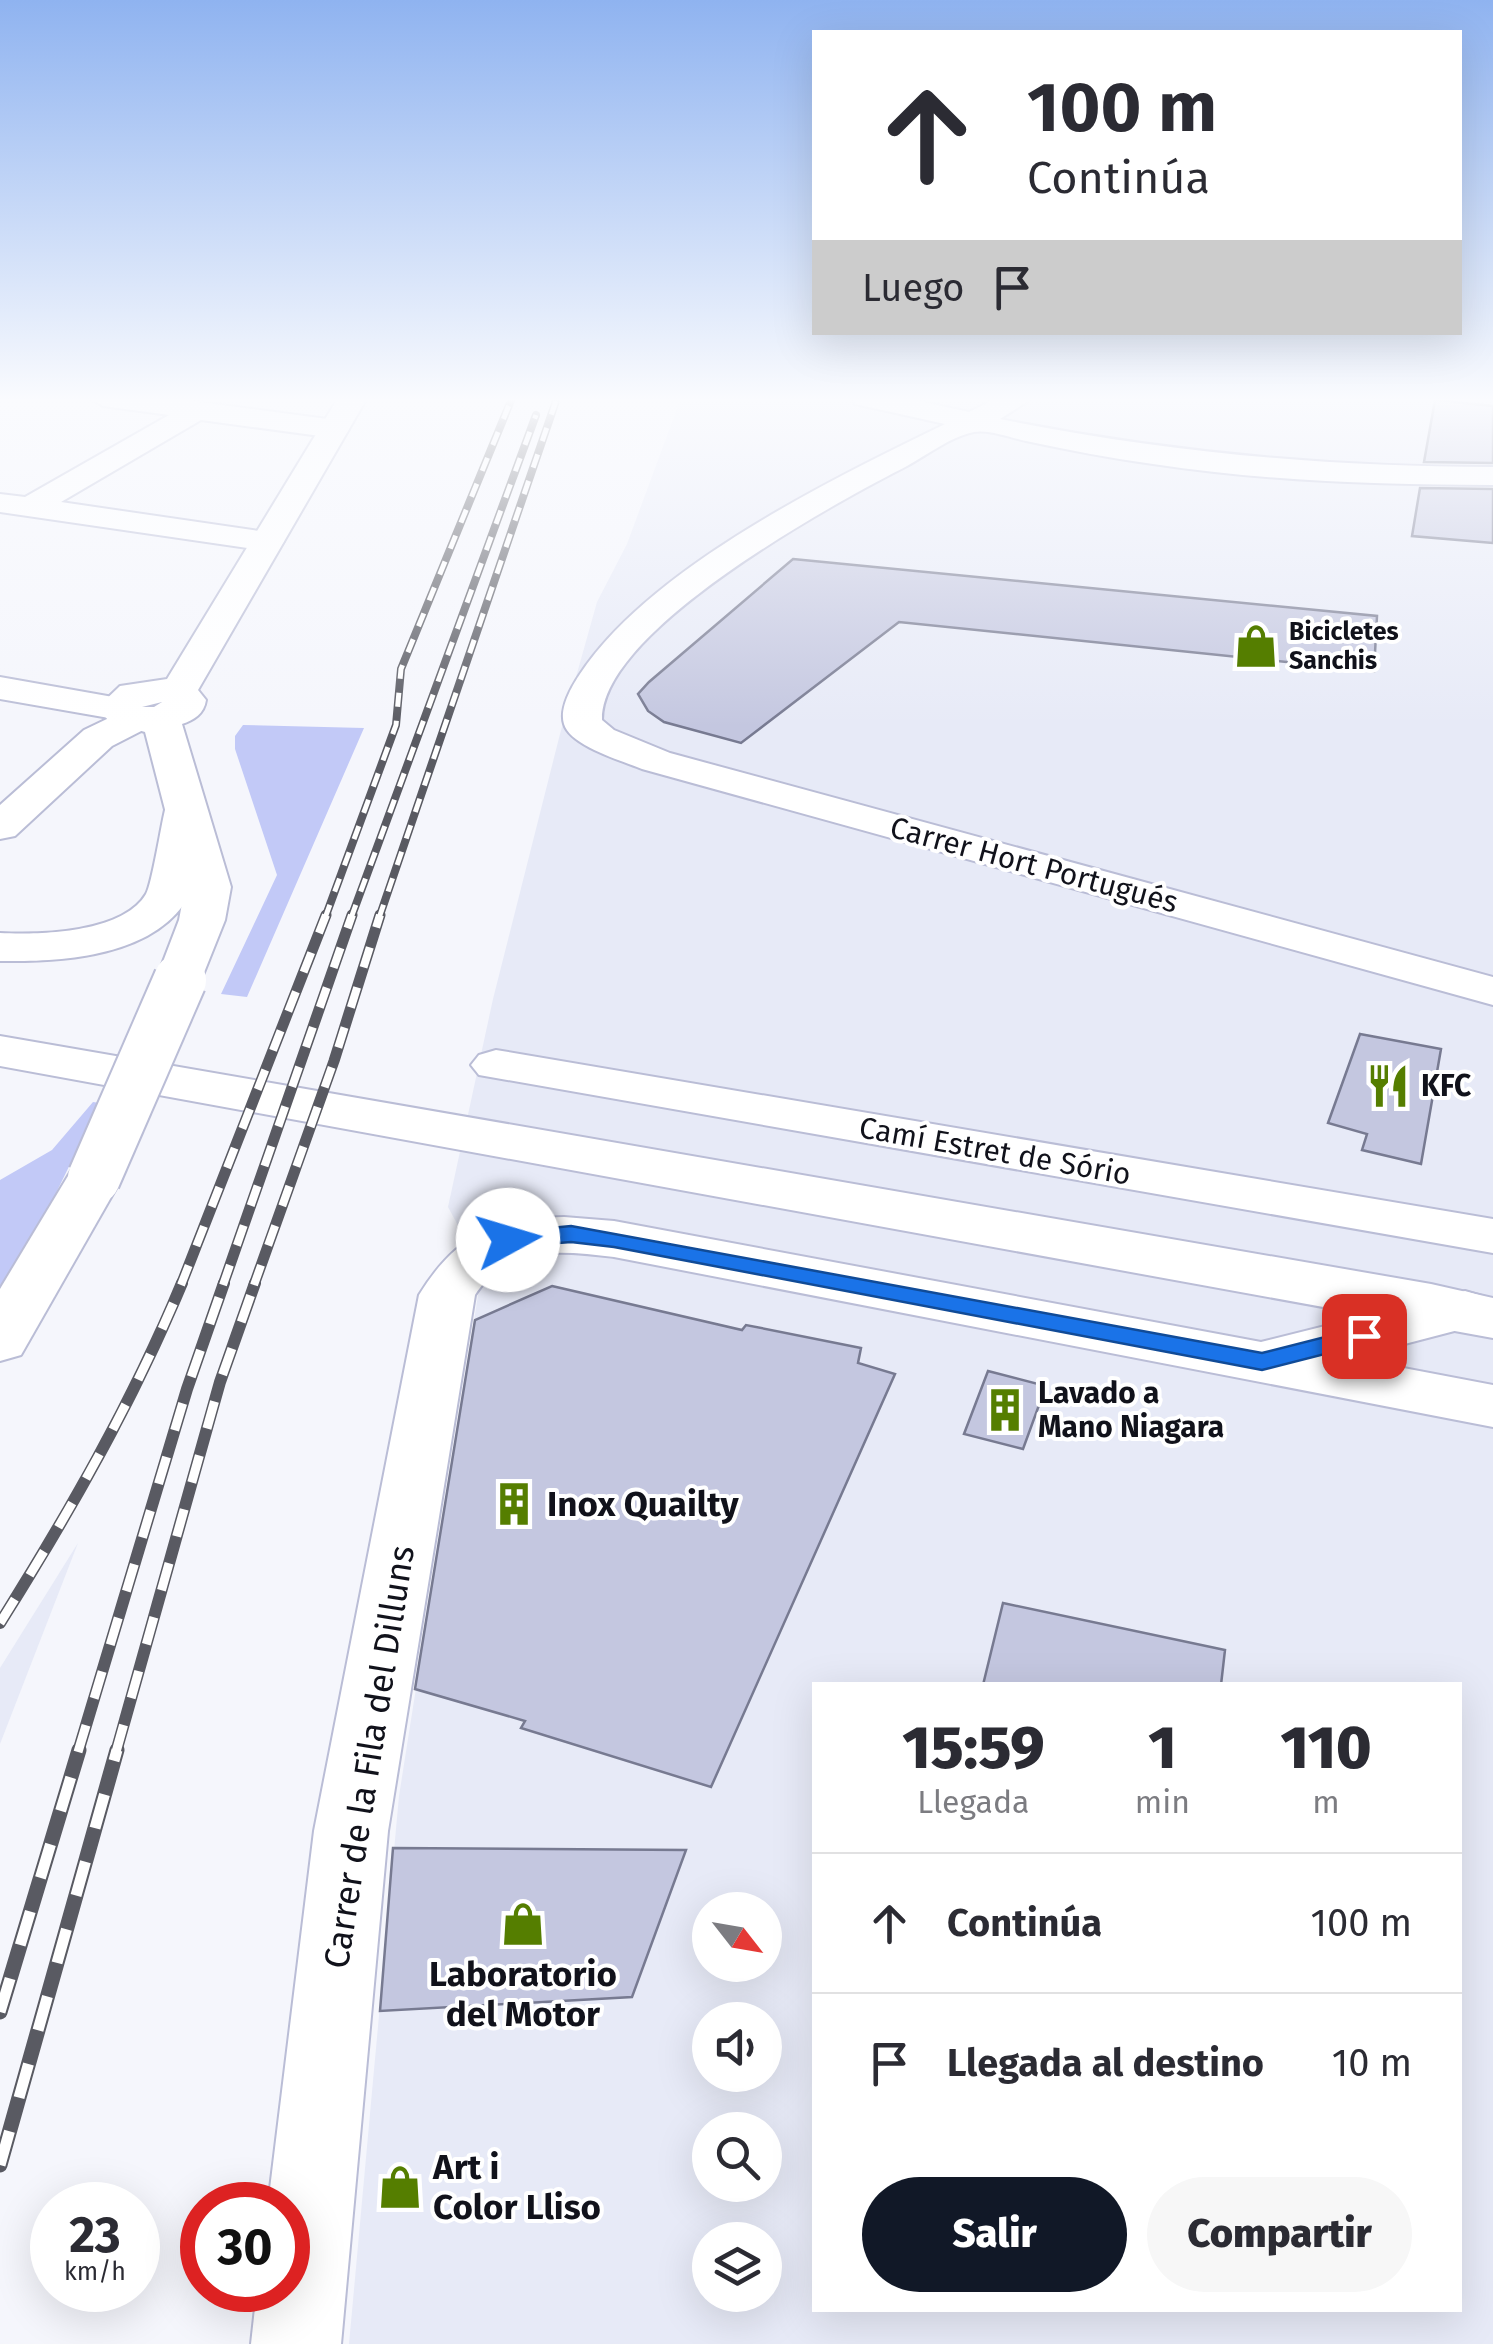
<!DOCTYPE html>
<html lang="es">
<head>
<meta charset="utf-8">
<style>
	:root { --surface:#fff; --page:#f7f7f7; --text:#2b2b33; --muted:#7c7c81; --line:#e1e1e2; --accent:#111827 }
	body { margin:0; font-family:"Fira Sans",sans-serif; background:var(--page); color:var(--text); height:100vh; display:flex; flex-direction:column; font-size:38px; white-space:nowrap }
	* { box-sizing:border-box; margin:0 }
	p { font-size:32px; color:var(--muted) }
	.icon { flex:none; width:55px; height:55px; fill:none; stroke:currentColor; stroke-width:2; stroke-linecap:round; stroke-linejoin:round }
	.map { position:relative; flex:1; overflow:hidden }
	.side { position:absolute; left:812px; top:1682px; width:650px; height:630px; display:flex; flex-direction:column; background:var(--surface); border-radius:0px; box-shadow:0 10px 40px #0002 }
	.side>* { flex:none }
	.banner { position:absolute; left:812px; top:30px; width:650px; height:305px; border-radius:0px; box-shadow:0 10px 40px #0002; background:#fff; color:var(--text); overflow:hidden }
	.needle { width:65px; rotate:121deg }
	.buttons { position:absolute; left:692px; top:1892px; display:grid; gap:20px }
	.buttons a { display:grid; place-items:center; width:90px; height:90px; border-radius:50%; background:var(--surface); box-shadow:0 10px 40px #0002; font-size:50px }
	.speed { position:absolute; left:30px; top:2182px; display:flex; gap:20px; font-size:50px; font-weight:700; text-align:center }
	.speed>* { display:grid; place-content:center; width:130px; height:130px; border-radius:50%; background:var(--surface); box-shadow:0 10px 40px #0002; line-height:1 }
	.speed small { font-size:25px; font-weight:400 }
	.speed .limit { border:15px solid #d22; background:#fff; color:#111 }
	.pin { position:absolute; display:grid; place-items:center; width:85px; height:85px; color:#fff; margin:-42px; border-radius:20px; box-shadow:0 5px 15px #0006 }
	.me { position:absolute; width:110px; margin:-55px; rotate:84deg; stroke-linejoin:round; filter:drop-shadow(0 0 8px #0008) }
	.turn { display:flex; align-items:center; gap:35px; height:210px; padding:0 50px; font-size:45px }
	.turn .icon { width:130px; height:130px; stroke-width:2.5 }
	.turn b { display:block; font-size:70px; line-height:85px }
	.then { display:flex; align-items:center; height:95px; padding:0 50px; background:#0003; gap:20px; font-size:38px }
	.eta { display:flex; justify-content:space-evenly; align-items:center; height:170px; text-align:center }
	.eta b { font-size:60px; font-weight:800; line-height:70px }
	.action { display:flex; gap:20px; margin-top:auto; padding:20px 50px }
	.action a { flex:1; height:115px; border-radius:60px; background:var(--accent); color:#fff; font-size:40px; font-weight:800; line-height:115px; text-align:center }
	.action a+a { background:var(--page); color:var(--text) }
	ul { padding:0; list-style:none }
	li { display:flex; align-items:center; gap:30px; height:140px; padding:0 50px; border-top:2px solid var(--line) }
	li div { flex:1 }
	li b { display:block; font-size:38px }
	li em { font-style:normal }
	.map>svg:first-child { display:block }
	.built { fill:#e7eaf7; fill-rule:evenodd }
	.green { fill:#c2c9f7 }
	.building { fill:#c4c7e0; stroke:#777a91; stroke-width:2.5 }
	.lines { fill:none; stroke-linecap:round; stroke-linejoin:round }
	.street-casing { stroke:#babdd6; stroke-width:4 }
	.secondary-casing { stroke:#babdd6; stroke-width:4 }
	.street { fill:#fff; fill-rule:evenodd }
	.secondary { fill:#fff; fill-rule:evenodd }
	.rail-far3-casing { stroke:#595a62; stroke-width:8 }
	.rail-far2-casing { stroke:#595a62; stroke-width:11 }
	.rail-far1-casing { stroke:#595a62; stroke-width:12 }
	.rail-casing { stroke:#595a62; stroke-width:15 }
	.rail-far3 { stroke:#fff; stroke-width:5; stroke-dasharray:14; stroke-linecap:butt }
	.rail-far2 { stroke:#fff; stroke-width:8; stroke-dasharray:21; stroke-linecap:butt }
	.rail-far1 { stroke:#fff; stroke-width:9; stroke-dasharray:28; stroke-linecap:butt }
	.rail { stroke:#fff; stroke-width:11; stroke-dasharray:35; stroke-linecap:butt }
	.secondary-bridge-casing { stroke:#babdd6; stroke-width:56; stroke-linecap:butt }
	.secondary-bridge { stroke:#fff; stroke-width:52 }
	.route { fill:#1a73e8; stroke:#114b97; stroke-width:2.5 }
	.labels { text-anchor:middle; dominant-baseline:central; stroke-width:8; stroke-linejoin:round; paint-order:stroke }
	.far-poi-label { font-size:25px; font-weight:bold; fill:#11121b; stroke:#fff; text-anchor:start }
	.street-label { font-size:30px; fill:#11121b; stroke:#fff }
	.poi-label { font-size:30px; font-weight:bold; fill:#11121b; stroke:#fff; text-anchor:start }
	.near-poi-label { font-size:35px; font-weight:bold; fill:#11121b; stroke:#fff; text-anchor:start }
	.near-street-label { font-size:35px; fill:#11121b; stroke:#fff }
</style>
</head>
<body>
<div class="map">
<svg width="1493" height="2344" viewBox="0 0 1493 2344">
	<rect width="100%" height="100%" fill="#f5f6fc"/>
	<g class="built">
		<path d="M 681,398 L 1493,398 L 1493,2344 L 349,2344 L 399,1796 L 482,1270 L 448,1207 L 493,999 L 560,734 L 597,602 L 627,544 ZM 815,1685 L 1460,1685 L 1460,2310 L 815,2310 ZM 710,1910 L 765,1910 L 765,1965 L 710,1965 ZM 710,2020 L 765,2020 L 765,2075 L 710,2075 ZM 710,2130 L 765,2130 L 765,2185 L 710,2185 ZM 710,2240 L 765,2240 L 765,2295 L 710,2295 Z"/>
		<path d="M 78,1543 L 0,1744 L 0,1668 Z"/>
	</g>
	<g class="green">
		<path d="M 243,725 L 364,728 L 247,997 L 221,994 L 277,875 L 235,749 L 235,736 Z"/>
		<path d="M 93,1102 L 100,1103 L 38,1230 L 0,1294 L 0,1180 L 52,1150 Z"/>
	</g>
	<g class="building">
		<path d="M 1435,400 L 1493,406 L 1493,463 L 1424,462 Z"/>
		<path d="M 1420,488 L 1493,489 L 1493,543 L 1412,536 Z"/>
		<path d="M 793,559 L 1377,616 L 1374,671 L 899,622 L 741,743 L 664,722 L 648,711 L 638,694 L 649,682 Z"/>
		<path d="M 1360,1034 L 1441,1049 L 1421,1164 L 1362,1150 L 1367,1134 L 1328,1123 Z"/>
		<path d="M 552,1286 L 742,1330 L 746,1325 L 861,1348 L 858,1363 L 895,1374 L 711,1787 L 521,1728 L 525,1721 L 415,1689 L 475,1320 Z"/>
		<path d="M 988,1371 L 1046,1386 L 1023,1449 L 964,1434 Z"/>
		<path d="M 1003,1603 L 1225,1650 L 1221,1685 L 983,1685 Z"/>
		<path d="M 393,1848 L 686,1850 L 632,1997 L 380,2011 Z"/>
	</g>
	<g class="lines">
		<g class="street-casing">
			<g id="street">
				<path d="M 90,398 L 169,398 L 335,420 L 345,423 L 349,429 L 345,435 L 335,438 L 201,420 L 61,502 L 279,534 L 284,541 L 279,548 L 268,551 L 0,512 L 0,494 L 25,497 L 169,415 L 103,406 Z"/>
				<path d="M 852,398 L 905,398 L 969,412 L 997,398 L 1033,398 L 1000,419 C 1164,452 1326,467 1493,467 L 1493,485 C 1379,485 1266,481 1153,464 C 1110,458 1068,450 1026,441 C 1012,438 988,429 974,432 C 952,436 927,455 907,466 C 833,504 601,630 602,720 L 614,730 L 670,753 L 1493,977 L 1493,1005 L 642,769 C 623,761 570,746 564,724 C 559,708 572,686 580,674 C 651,567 832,479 945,424 L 855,404 Z"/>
				<path d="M 0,677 L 130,700 L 155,719 L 149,727 L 112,746 L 15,836 L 0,839 L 0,805 L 84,730 L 109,718 L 0,699 Z"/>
				<path d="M 185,798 L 199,801 L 205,810 C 202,825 197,840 195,856 C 193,868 196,883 190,894 C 157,957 62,962 0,961 L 0,933 C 40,935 123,933 146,894 C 152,884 161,826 165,810 L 171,801 Z"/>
				<path d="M 496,1050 L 1493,1219 L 1493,1253 L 479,1075 L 471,1065 L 479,1055 Z"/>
				<path d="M 564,1217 L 614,1221 L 1261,1342 L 1465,1291 L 1485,1297 L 1493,1309 L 1485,1323 L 1351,1358 L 1493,1385 L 1493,1427 L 614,1257 C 560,1251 508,1244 475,1295 L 388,1831 L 341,2344 L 251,2344 L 257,2290 L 288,2290 L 288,2205 L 268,2205 L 314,1831 L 419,1295 C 456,1235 494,1218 564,1217 Z"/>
			</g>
		</g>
		<g class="secondary-casing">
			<g id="secondary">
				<path d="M 338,398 L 367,398 L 198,690 L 206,700 C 204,714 194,720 182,724 L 231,887 L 225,920 L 197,990 L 180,995 L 163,990 L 156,980 L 179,920 L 185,887 L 145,732 L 110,722 L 97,708 L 120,686 L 167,679 ZM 162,702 L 154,707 L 142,707 Z"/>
				<path d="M 0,1036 L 1431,1284 L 1493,1298 L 1493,1338 L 0,1066 Z"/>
				<path d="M 94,1161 L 114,1166 L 122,1178 L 21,1355 L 0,1361 L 0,1289 L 74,1166 Z"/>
			</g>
		</g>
		<use href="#street" class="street"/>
		<use href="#secondary" class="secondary"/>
		<g class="rail-far3-casing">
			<g id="rail-far3">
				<path d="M 325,918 L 396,725 L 401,669 L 512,398"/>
				<path d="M 351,918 L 536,415"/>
				<path d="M 379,918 L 557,398"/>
			</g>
		</g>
		<g class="rail-far2-casing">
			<g id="rail-far2">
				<path d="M 181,1285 L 326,915"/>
				<path d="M 223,1285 L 352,915"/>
				<path d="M 254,1285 L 334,1061 L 380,915"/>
			</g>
		</g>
		<g class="rail-far1-casing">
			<g id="rail-far1">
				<path d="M 0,1623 C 69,1513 132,1403 182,1283"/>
				<path d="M 78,1752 L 187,1389 L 224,1283"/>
				<path d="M 116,1752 L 220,1382 L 255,1283"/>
			</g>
		</g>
		<g class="rail-casing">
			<g id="rail">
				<path d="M 0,2012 L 79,1750"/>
				<path d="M 0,2165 L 117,1750"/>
			</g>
		</g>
		<use href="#rail-far3" class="rail-far3"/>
		<use href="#rail-far2" class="rail-far2"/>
		<use href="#rail-far1" class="rail-far1"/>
		<use href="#rail" class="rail"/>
		<g class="secondary-bridge-casing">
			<path id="secondary-bridge" d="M 94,1178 L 180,980"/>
		</g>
		<use href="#secondary-bridge" class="secondary-bridge"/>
	</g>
	<linearGradient id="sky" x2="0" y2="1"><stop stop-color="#8fb3f0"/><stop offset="0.55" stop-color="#fafbfe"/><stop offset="1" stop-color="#fafbfe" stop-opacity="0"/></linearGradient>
	<rect width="1493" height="727" fill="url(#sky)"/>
	<path class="route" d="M 571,1226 L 1262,1353 L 1364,1327 L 1376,1336 L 1372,1342 L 1262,1370 L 614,1247 L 571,1242 L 508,1247 L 497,1240 L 508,1232 Z"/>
	<defs>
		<g id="shop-bare" transform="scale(3.45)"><path d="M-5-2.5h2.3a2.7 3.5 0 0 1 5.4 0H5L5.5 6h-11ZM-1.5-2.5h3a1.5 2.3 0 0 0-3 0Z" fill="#557e00" stroke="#fff" stroke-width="2.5" paint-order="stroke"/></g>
		<g id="restaurant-bare" transform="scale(3.45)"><path d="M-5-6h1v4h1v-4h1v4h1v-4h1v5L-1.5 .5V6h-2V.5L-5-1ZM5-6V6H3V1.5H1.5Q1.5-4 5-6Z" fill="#557e00" stroke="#fff" stroke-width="2.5" paint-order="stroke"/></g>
		<g id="building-bare" transform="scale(3.45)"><path d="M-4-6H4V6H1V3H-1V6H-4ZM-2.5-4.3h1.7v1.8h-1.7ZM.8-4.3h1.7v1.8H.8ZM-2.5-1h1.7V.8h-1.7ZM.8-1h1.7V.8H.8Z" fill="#557e00" stroke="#fff" stroke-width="2.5" paint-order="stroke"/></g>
	</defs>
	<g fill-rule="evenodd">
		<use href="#shop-bare" x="1256" y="646"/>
		<use href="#restaurant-bare" x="1388" y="1086"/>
		<use href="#building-bare" x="1005" y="1410"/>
		<use href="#building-bare" x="514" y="1504"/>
		<use href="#shop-bare" x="523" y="1924"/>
		<use href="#shop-bare" x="400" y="2187"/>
	</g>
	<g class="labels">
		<g class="far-poi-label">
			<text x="1289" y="632">Bicicletes<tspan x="1289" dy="29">Sanchis</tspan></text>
		</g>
		<g class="street-label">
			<text transform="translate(1034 865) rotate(15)">Carrer Hort Portugués</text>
			<text transform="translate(995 1151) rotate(10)">Camí Estret de Sório</text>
		</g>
		<g class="poi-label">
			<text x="1421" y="1086">KFC</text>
			<text x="1038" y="1393">Lavado a<tspan x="1038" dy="34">Mano Niagara</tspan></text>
		</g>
		<g class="near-poi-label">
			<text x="547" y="1504">Inox Quailty</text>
			<text x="523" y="1974" text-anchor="middle">Laboratorio<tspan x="523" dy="40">del Motor</tspan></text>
			<text x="433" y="2167">Art i<tspan x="433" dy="40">Color Lliso</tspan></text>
		</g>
		<g class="near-street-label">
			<text transform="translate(369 1757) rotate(-81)">Carrer de la Fila del Dilluns</text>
		</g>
	</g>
</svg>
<div class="buttons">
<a><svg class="needle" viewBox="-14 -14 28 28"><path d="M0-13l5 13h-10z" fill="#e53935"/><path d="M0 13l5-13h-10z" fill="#7c7c81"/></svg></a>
<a><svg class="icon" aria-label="sound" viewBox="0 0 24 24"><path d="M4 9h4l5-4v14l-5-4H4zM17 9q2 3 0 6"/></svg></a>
<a><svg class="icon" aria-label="search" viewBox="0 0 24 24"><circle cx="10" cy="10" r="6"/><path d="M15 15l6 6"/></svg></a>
<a><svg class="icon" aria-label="layers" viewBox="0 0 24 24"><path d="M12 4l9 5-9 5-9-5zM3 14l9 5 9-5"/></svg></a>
</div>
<div class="speed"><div>23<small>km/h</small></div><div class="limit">30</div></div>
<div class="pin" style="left:1364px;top:1336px;background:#d93025"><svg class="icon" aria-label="arrive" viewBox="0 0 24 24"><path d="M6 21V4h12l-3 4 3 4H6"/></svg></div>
<svg class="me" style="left:508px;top:1240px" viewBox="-20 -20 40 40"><circle r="19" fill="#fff"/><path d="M0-13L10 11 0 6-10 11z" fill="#1a73e8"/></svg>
<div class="banner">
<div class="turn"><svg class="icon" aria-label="ahead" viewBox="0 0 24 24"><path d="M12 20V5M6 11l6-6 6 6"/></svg><div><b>100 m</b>Continúa</div></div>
<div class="then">Luego<svg class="icon" aria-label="arrive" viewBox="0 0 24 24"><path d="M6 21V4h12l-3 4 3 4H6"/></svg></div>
</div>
<section class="side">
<div class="eta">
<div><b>15:59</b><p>Llegada</p></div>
<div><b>1</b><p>min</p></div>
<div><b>110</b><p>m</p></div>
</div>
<ul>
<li><svg class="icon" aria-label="ahead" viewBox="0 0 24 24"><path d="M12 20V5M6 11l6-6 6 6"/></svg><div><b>Continúa</b></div><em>100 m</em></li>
<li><svg class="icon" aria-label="arrive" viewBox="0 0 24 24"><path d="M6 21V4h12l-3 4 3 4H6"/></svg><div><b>Llegada al destino</b></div><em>10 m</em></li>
</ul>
<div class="action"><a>Salir</a><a>Compartir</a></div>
</section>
</div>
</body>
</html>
